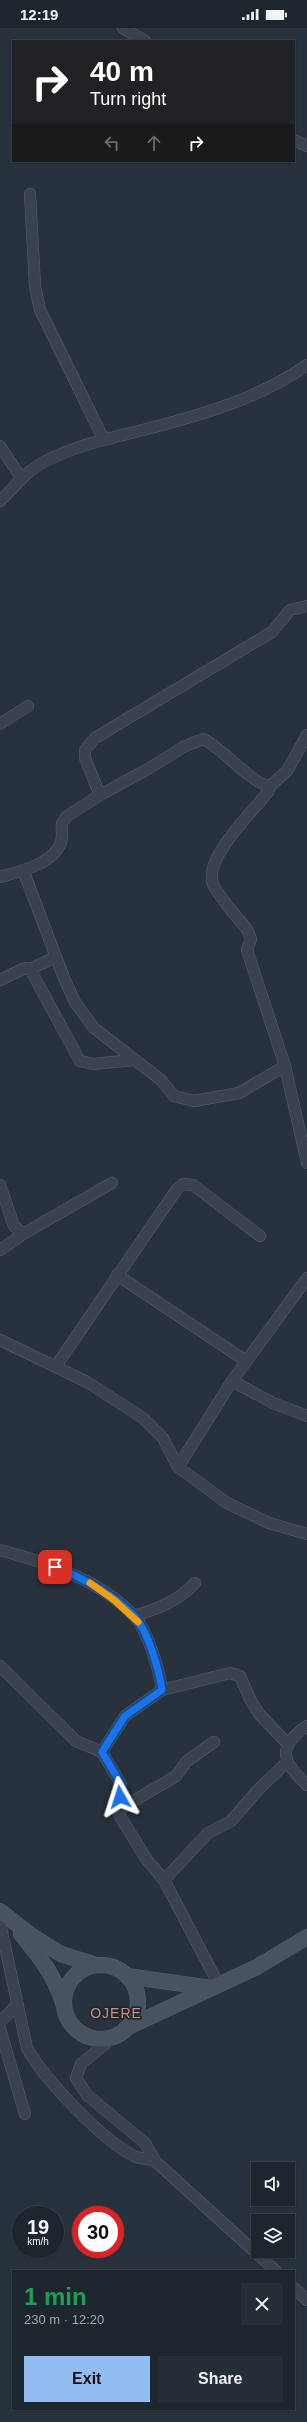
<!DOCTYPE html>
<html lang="en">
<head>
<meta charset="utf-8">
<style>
	:root { --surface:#1d262e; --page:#252e36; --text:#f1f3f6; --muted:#a0a5aa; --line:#3b434a; --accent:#93bdf0 }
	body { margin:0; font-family:Arial,sans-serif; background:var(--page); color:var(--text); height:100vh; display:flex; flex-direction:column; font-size:15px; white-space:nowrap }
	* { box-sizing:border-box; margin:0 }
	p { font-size:13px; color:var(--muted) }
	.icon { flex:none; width:22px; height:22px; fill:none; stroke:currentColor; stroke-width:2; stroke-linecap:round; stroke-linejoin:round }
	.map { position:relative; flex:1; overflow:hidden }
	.drawer { position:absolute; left:12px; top:2242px; width:283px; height:140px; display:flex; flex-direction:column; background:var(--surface); border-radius:0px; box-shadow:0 1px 3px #0004,0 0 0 1px var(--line) }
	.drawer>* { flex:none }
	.top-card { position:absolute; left:12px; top:12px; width:283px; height:122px; border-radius:0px; box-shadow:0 1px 3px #0004,0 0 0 1px var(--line); background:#202124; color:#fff; overflow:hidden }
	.buttons { position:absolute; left:251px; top:2134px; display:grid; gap:8px }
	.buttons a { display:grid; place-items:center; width:44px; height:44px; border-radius:0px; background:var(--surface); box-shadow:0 1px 3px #0004,0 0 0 1px var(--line); font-size:20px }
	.speed { position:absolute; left:12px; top:2178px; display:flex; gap:8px; font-size:20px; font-weight:700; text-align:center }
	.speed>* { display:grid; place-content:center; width:52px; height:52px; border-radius:50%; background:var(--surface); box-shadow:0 1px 3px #0004,0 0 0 1px var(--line); line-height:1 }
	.speed small { font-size:10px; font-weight:400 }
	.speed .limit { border:6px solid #d22; background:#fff; color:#111 }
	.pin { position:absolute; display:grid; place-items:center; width:34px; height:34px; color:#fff; margin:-17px; border-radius:8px; box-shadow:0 2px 6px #0006 }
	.me { position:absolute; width:44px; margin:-22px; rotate:354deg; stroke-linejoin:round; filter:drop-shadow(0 0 3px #0008) }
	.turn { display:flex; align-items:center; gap:14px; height:84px; padding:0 12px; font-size:18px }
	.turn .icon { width:52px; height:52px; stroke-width:2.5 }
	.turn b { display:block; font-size:28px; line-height:34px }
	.lanes { display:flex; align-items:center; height:38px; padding:0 12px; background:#0003; justify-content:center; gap:20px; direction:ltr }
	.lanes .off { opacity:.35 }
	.round { display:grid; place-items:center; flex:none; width:42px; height:42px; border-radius:0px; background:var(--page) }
	.head { display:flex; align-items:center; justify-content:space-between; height:68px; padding:0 12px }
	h1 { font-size:24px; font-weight:800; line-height:30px; color:#1e9e55 }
	.cta { display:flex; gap:8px; margin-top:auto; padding:8px 12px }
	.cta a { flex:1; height:46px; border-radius:0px; background:var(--accent); color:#111; font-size:16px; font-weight:800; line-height:46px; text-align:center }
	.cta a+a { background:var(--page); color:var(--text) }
	.status { display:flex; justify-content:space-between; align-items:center; height:28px; padding:0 20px; background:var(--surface); direction:ltr }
	.status svg { height:11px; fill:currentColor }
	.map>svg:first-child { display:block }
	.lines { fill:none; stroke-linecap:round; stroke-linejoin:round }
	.street-casing { stroke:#58616b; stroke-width:12 }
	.secondary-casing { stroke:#58616b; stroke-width:16 }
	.street { stroke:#3a434d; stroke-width:11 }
	.secondary { stroke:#495360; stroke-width:15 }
	.route-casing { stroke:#114b97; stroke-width:10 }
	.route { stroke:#1a73e8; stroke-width:7 }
	.slow { stroke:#f59e0b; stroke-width:7 }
	.labels { text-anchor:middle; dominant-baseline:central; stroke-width:3.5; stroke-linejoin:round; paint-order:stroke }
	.quarter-label { font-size:14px; letter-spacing:1px; fill:#cd916c; stroke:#1f2833 }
</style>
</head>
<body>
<div class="status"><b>12:19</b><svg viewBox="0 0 49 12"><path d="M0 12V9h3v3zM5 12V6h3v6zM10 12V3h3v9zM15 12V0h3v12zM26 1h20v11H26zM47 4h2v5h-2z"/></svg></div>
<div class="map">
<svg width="307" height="2394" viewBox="0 0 307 2394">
	<rect width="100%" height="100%" fill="#27323d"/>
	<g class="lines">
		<g class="street-casing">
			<g id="street">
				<path d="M 123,0 L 145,13"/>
				<path d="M 294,112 L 307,118"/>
				<path d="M 30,166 L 35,258 L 40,282 L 104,412"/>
				<path d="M 0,418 L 22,451"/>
				<path d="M 0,473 C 10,464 19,452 30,443 C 65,417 119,409 162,397 C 211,384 265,367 307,337"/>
				<path d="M 0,696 L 28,678"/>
				<path d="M 270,758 L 268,764 C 253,783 203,831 213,856 C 218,868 239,891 248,903 L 251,911 L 247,922 L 285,1038 L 307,1135"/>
				<path d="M 100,767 L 148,741 L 183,719 L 203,711 C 223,720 251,756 270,758 L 287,743 L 307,707"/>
				<path d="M 23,842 L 64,950 L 75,974 L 94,1000 L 161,1052 L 174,1068 L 194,1073 L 239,1065 L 285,1038"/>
				<path d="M 0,849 C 20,843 53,837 61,814 C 63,808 61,801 62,795 L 67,788 L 100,767 L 85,730 L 85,722 L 95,710 L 272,604 L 290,582 L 307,578"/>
				<path d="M 30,941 L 56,929"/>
				<path d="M 0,952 L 25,940 L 30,941 L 80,1033 L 93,1036 L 134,1032"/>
				<path d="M 0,1157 L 14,1198 L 23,1206 L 112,1155"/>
				<path d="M 0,1222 L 23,1206"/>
				<path d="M 117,1247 L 246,1333"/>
				<path d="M 0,1312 L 87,1354 L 143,1390 L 163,1410 L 178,1439 L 227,1475 L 269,1495 L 307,1506"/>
				<path d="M 56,1338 L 177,1161 L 183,1156 L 193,1157 L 260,1208"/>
				<path d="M 232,1353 L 273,1375 L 307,1388"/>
				<path d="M 178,1439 L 232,1353 L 307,1250"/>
				<path d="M 0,1522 C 48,1535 99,1551 134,1588 C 148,1603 159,1641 162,1662"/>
				<path d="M 134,1588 C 157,1581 179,1573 195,1555"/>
				<path d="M 0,1638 L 76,1713 L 102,1724 L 121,1756 L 118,1782 L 121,1790 L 147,1832 L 164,1852 L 219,1957"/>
				<path d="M 307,1698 C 276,1719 282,1734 307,1757"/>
				<path d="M 102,1724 L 125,1688 L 162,1662 L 230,1645 L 240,1648 L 251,1673 L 260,1687 L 287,1715"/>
				<path d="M 118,1782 L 176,1748 L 187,1733 L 214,1714"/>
				<path d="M 164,1852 L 208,1805 L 231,1793 L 258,1762 L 287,1734"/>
				<path d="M 0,1895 L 27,2020 C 44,2051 102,2112 134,2128 C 141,2131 149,2131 155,2133"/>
				<path d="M 0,1994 L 17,1977"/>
				<path d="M 0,2001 L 25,2086"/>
				<path d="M 116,2007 L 81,2036 L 76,2050 L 87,2067 L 145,2115 L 155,2133 L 276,2243"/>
				<path d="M 294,2260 L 307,2272"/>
			</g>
		</g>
		<g class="secondary-casing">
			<g id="secondary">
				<path d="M 0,1883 L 32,1908 L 61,1926 L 96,1937"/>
				<path d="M 21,1906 C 39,1928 55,1948 63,1975"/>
				<circle cx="101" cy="1974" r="37"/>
				<path d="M 127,1948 L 211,1960"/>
				<path d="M 126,2000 L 257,1939 L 307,1909"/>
			</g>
		</g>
		<use href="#street" class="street"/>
		<use href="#secondary" class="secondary"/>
	</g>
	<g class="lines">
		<g class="route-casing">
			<path id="route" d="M 55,1539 C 83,1550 111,1565 133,1587 C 148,1602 159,1642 162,1662 L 125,1688 L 102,1724 L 121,1756 L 120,1769"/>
		</g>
		<use href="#route" class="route"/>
		<path class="slow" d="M 90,1555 L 114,1572 L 138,1594"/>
	</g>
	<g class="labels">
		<g class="quarter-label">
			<text x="116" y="1985">OJERE</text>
		</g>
	</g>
</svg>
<div class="buttons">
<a><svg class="icon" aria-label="sound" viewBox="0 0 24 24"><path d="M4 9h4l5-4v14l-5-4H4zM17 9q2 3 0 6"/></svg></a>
<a><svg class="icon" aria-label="layers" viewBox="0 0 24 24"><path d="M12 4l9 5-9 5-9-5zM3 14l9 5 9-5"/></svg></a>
</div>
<div class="speed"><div>19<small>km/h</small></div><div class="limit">30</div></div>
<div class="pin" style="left:55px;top:1539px;background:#d93025"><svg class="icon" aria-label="arrive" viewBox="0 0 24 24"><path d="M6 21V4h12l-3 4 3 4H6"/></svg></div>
<svg class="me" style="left:120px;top:1769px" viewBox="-20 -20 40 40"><path d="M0-17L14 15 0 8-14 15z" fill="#1a73e8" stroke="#fff" stroke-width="4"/></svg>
<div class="top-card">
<div class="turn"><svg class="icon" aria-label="right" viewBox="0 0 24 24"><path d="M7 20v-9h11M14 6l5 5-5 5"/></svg><div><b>40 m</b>Turn right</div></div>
<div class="lanes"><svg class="icon off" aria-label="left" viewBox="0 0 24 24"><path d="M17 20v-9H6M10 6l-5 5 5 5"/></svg><svg class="icon off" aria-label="ahead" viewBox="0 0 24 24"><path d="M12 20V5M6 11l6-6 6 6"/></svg><svg class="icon" aria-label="right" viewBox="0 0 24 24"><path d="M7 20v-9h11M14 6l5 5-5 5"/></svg></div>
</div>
<section class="drawer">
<div class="head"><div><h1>1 min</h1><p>230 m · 12:20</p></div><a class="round"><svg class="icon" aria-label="close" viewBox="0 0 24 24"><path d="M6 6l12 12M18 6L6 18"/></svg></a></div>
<div class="cta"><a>Exit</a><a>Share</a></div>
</section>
</div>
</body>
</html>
